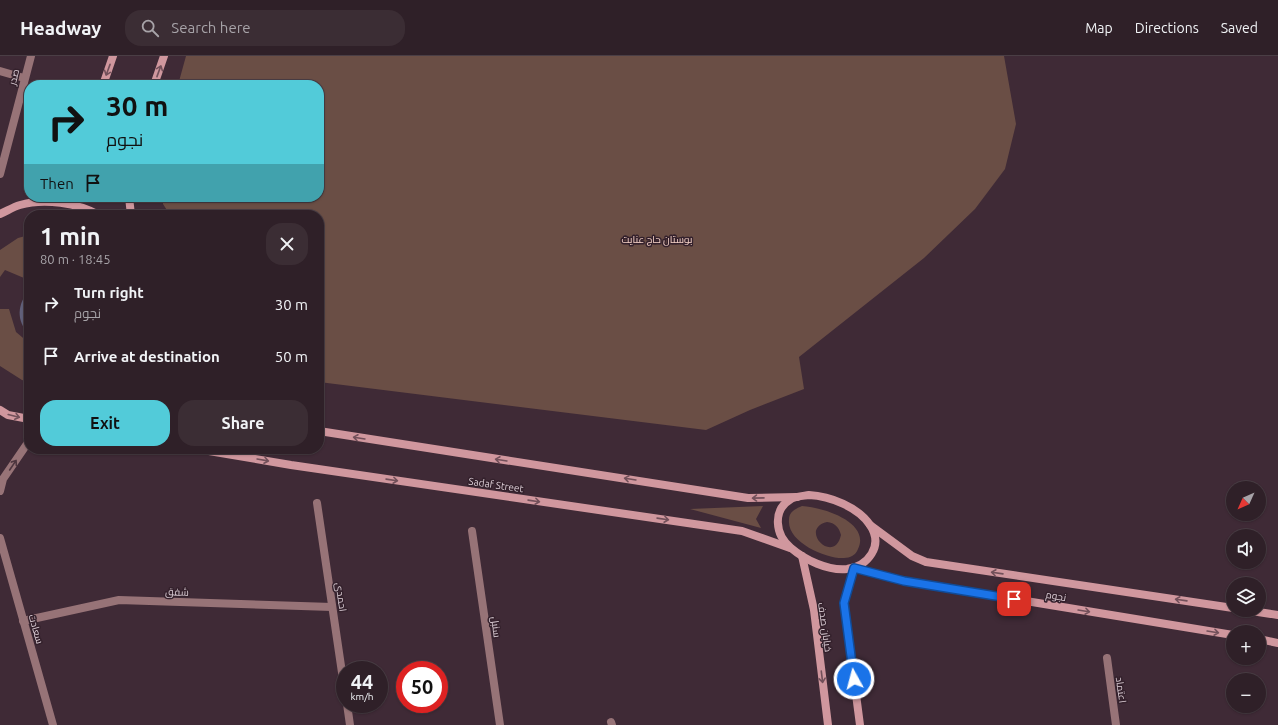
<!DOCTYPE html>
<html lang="en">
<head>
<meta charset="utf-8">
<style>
	:root { --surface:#2f2028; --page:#3b2d34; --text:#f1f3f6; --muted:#a7a3a8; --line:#4a3e45; --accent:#52cbd9 }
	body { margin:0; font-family:Ubuntu,Cairo,sans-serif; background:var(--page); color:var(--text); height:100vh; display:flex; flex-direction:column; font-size:15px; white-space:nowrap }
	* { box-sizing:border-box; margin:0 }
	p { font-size:13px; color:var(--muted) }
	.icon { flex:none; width:22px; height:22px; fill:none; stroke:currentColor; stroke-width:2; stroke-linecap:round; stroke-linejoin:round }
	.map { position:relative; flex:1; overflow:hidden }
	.panel { position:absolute; left:24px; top:154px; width:300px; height:244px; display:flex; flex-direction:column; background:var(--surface); border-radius:16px; box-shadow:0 1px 3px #0004,0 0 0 1px var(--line) }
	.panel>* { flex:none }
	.guide { position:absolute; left:24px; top:24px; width:300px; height:122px; border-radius:16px; box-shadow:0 1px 3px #0004,0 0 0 1px var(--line); background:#52cbd9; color:#111; overflow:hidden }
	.needle { width:26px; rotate:225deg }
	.fabs { position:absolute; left:1226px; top:425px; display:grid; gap:8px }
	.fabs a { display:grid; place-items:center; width:40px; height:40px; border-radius:50%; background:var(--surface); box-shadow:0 1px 3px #0004,0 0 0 1px var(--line); font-size:20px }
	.speed { position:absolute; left:336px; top:605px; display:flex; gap:8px; font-size:20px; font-weight:700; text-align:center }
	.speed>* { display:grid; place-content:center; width:52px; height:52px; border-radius:50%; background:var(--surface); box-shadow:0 1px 3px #0004,0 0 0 1px var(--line); line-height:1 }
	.speed small { font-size:10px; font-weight:400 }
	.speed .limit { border:6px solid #d22; background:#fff; color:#111 }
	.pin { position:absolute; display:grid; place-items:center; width:34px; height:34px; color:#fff; margin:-17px; border-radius:8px; box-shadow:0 2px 6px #0006 }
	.me { position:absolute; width:44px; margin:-22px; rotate:353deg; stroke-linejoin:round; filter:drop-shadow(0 0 3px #0008) }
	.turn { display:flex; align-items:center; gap:14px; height:84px; padding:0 16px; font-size:18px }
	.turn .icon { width:52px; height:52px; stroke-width:2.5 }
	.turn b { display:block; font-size:28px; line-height:34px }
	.then { display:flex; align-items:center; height:38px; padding:0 16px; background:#0003; gap:8px; font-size:15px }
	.round { display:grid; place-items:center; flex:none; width:42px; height:42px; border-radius:16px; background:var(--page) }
	.head { display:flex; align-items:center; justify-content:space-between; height:68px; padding:0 16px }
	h1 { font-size:24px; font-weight:700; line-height:30px }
	.cta { display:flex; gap:8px; margin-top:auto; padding:8px 16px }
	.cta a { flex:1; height:46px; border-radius:16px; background:var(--accent); color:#111; font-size:16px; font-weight:700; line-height:46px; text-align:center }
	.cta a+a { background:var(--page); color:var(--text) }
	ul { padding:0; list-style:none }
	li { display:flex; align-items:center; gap:12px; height:52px; padding:0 16px }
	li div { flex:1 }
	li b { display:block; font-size:15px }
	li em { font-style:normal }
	header { display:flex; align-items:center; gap:24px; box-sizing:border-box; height:56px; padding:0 20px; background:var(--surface); border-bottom:1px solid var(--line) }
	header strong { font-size:19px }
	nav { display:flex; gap:22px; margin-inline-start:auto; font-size:14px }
	.search { width:280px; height:36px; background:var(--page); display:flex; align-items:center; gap:10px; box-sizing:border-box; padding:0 14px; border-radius:16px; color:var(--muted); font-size:15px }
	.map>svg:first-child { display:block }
	.green { fill:#6a4e45; fill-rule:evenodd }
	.water { fill:#61607a }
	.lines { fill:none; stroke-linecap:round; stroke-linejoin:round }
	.minor { stroke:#977377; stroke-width:8 }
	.tertiary { stroke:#977377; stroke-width:8 }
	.secondary { stroke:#d0979e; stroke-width:8 }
	.oneway { stroke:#72505a }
	.oneway2 { stroke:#4d363f }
	.route-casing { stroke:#114b97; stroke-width:10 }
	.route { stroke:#1a73e8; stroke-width:7 }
	.labels { text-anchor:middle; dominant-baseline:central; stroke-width:3; stroke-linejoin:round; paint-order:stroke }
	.street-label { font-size:10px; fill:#ded0d8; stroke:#34212c }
	.park-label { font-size:10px; fill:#f7d3c8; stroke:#34212c }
</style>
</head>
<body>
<header>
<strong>Headway</strong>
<div class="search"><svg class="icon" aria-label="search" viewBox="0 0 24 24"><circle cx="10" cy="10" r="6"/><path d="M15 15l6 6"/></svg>Search here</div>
<nav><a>Map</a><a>Directions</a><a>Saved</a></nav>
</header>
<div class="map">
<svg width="1278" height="669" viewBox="0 0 1278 669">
	<rect width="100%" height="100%" fill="#3f2a36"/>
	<g class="green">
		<path d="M 186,0 L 1004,0 L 1016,68 L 1005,113 L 975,153 L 924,202 L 799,301 L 804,333 L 750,354 L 706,374 L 319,326 L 319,159 L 170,159 L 163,148 L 163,141 L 319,141 L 319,29 L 178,29 Z"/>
		<path d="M 29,179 L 29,220 L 24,222 L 5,214 L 0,221 L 0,194 L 18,182 Z"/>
		<path d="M 0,253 L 9,253 L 16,276 L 29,287 L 29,326 L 22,324 L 0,310 Z"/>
		<path d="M 763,450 L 756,463 L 761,472 L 690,453 Z"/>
		<path d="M 802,450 C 822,451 871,466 858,493 C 856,499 850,502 844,502 C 826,503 787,486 789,464 C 789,456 795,453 802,450 ZM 827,466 C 835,467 839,471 841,479 C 834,510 798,473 827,466 Z"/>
	</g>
	<path class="water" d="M 29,234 L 29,279 C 16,264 17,249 29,234 Z"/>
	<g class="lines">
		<g class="minor">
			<path d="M 0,15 L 24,22"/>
			<path d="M 0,118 L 31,0"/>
			<path d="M 317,447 L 345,637"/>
			<path d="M 472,475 L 500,669"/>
			<path d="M 23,565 L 119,544 L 332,551"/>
			<path d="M 1107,602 L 1116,669"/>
			<path d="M 347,648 L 350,669"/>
			<path d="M 611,666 L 612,669"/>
		</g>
		<g class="tertiary">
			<path d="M 0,435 L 3,423 L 29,385"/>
			<path d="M 0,482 L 53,669"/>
		</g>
		<g class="secondary">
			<path d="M 103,29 L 113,0"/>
			<path d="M 154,29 L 164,0"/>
			<path d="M 129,141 L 131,159"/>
			<path d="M 0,158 C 7,155 13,151 20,149 C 44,142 78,147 99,159"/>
			<path d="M 0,354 L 8,359 L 29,363"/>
			<path d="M 319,375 L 748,442 L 797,441"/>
			<path d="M 197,393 L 291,409 L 742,475 L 790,492"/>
			<path d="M 809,439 C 830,440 858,451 870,469 C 884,490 868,510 847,513 C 828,515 805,504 791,492 C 775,479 772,454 791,443 C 797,440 803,440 809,439 Z"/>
			<path d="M 870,469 L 912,500 L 926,506 L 1233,552"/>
			<path d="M 802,500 L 814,554 L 828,669"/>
			<path d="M 1245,554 L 1278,559"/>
			<path d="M 1259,583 L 1278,587"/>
			<path d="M 860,669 L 844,547 L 854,512 L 904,525 L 1233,579"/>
		</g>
	</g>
	<defs><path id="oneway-shaft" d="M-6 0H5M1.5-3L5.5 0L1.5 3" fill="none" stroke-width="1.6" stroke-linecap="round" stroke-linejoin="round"/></defs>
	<g class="oneway">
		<use href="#oneway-shaft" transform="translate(108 14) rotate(110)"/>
		<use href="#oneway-shaft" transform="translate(159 15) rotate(-70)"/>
		<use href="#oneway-shaft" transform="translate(14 360) rotate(14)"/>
		<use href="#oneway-shaft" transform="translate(359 382) rotate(-171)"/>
		<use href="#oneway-shaft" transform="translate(263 404) rotate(10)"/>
		<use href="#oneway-shaft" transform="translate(501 404) rotate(-171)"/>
		<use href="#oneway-shaft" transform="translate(630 423) rotate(-171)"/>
		<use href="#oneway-shaft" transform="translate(392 424) rotate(8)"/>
		<use href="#oneway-shaft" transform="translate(758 442) rotate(179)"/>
		<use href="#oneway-shaft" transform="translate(534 445) rotate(8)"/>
		<use href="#oneway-shaft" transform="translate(663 463) rotate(8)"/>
		<use href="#oneway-shaft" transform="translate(997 517) rotate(-172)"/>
		<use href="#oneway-shaft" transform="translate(1181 544) rotate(-172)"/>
		<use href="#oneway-shaft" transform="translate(1084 555) rotate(9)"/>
		<use href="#oneway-shaft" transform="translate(1213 576) rotate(9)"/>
		<use href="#oneway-shaft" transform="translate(822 621) rotate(83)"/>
	</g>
	<use class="oneway2" href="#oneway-shaft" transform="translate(13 409) rotate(-56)"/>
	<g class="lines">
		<g class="route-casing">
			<path id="route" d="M 854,623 L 844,547 L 854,512 L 904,525 L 1014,543"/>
		</g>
		<use href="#route" class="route"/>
	</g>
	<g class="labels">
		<g class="street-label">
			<text transform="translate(14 21) rotate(-75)">صدر</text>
			<text transform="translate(496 429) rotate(8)">Sadaf Street</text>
			<text transform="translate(177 536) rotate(2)">شفق</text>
			<text transform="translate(1056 540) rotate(9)">نجوم</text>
			<text transform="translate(341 541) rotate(82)">احمدی</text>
			<text transform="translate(496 571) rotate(82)">سنبل</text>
			<text transform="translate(825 571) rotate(82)">خیابان صدف</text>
			<text transform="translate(36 573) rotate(74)">سعادت</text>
			<text transform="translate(1121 634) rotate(82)">اعتماد</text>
		</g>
		<g class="park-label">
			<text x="657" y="183">بوستان حاج عنایت</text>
		</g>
	</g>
</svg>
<div class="fabs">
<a><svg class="needle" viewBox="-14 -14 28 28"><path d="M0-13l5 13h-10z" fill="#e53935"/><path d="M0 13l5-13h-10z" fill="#a7a3a8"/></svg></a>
<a><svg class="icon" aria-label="sound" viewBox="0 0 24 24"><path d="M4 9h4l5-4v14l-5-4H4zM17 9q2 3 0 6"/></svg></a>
<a><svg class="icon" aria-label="layers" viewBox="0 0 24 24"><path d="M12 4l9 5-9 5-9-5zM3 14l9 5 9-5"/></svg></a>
<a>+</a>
<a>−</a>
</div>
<div class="speed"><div>44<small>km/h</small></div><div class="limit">50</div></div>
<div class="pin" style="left:1014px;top:543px;background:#d93025"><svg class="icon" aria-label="arrive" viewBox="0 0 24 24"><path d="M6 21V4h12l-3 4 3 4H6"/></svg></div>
<svg class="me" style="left:854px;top:623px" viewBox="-20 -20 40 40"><circle r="17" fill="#1a73e8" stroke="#fff" stroke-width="3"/><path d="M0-11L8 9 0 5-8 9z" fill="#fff"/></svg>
<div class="guide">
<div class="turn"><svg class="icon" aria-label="right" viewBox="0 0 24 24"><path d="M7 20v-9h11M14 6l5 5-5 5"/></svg><div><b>30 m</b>نجوم</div></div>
<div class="then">Then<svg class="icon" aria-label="arrive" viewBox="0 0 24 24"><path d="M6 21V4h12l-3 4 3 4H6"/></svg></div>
</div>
<section class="panel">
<div class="head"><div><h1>1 min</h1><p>80 m · 18:45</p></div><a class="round"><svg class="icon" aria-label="close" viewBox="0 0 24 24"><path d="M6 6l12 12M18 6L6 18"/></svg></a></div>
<ul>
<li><svg class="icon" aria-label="right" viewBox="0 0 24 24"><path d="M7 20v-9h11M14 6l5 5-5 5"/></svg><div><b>Turn right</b><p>نجوم</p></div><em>30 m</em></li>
<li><svg class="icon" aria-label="arrive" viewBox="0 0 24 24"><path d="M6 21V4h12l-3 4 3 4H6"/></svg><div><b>Arrive at destination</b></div><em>50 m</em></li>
</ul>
<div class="cta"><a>Exit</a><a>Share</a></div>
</section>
</div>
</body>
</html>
